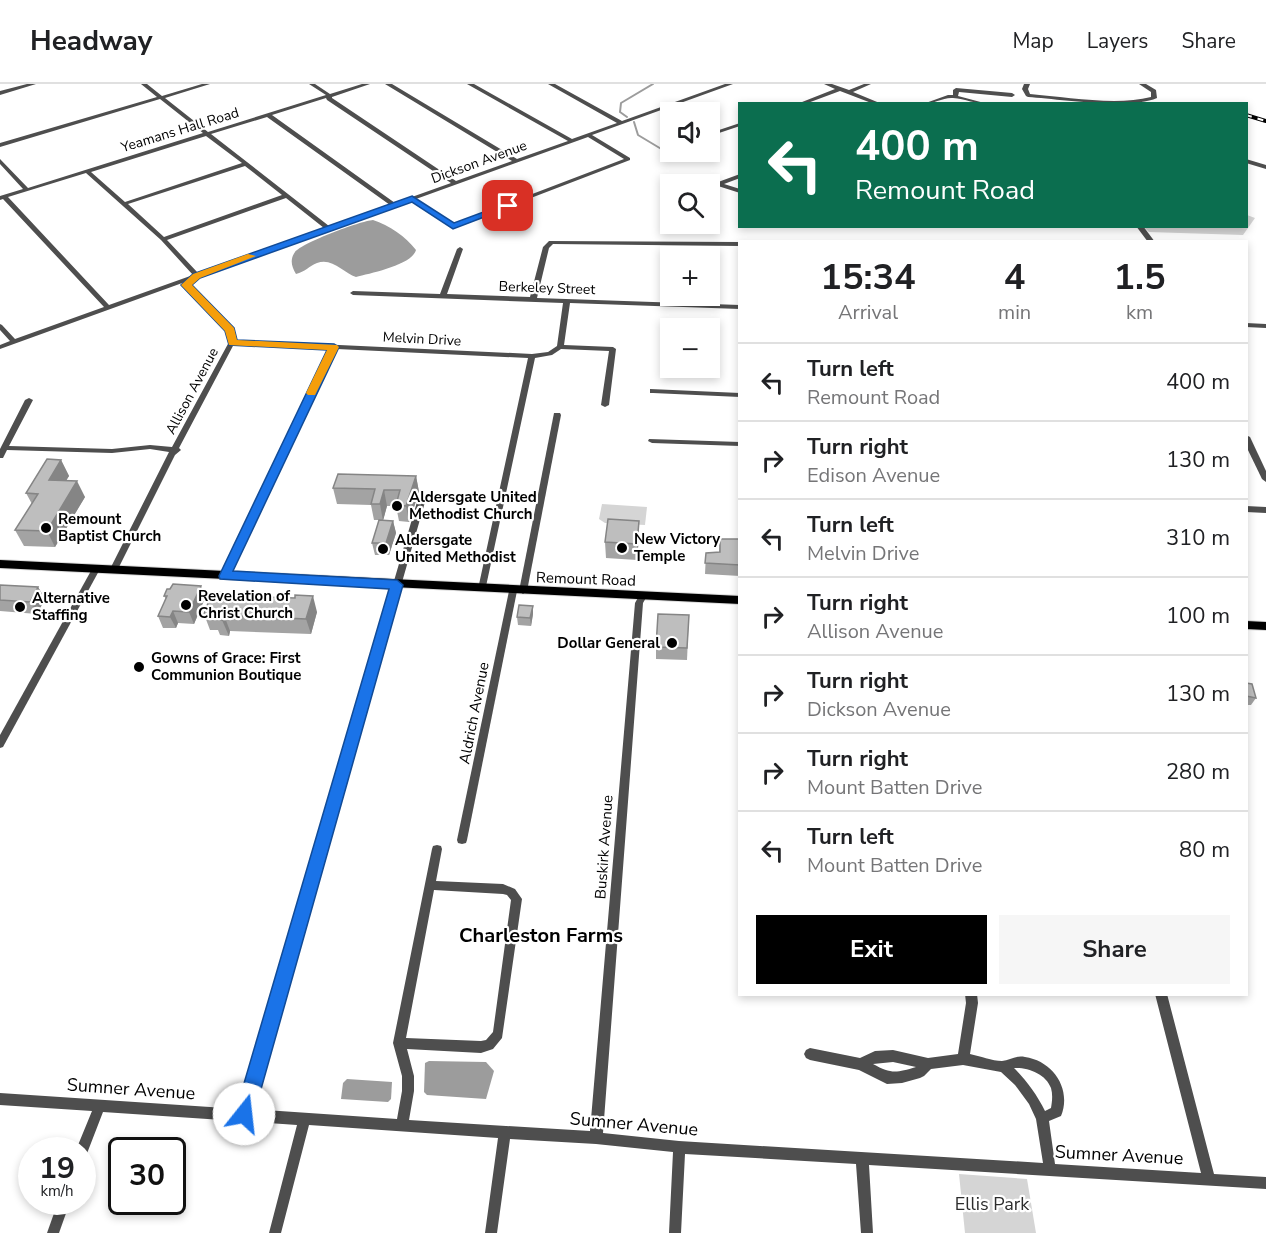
<!DOCTYPE html>
<html lang="en">
<head>
<meta charset="utf-8">
<style>
	:root { --surface:#fff; --page:#f6f6f6; --text:#202124; --muted:#757577; --line:#e0e0e0; --accent:#000 }
	body { margin:0; font-family:"Nunito Sans",sans-serif; background:var(--page); color:var(--text); height:100vh; display:flex; flex-direction:column; font-size:22px; white-space:nowrap }
	* { box-sizing:border-box; margin:0 }
	p { font-size:20px; color:var(--muted) }
	.icon { flex:none; width:33px; height:33px; fill:none; stroke:currentColor; stroke-width:2; stroke-linecap:round; stroke-linejoin:round }
	.map { position:relative; flex:1; overflow:hidden }
	.sheet { position:absolute; left:738px; top:156px; width:510px; height:756px; display:flex; flex-direction:column; background:var(--surface); border-radius:0px; box-shadow:0 3px 9px #0003 }
	.sheet>* { flex:none }
	.banner { position:absolute; left:738px; top:18px; width:510px; height:126px; border-radius:0px; box-shadow:0 3px 9px #0003; background:#0b6e4f; color:#fff; overflow:hidden }
	.tools { position:absolute; left:660px; top:18px; display:grid; gap:12px }
	.tools a { display:grid; place-items:center; width:60px; height:60px; border-radius:0px; background:var(--surface); box-shadow:0 3px 9px #0003; font-size:30px }
	.speed { position:absolute; left:18px; top:1053px; display:flex; gap:12px; font-size:30px; font-weight:700; text-align:center }
	.speed>* { display:grid; place-content:center; width:78px; height:78px; border-radius:50%; background:var(--surface); box-shadow:0 3px 9px #0003; line-height:1 }
	.speed small { font-size:15px; font-weight:400 }
	.speed .limit { border:3px solid #111; border-radius:9px; background:#fff; color:#111 }
	.pin { position:absolute; display:grid; place-items:center; width:51px; height:51px; color:#fff; margin:-26px; border-radius:12px; box-shadow:0 3px 9px #0006 }
	.me { position:absolute; width:66px; margin:-33px; rotate:16deg; stroke-linejoin:round; filter:drop-shadow(0 0 4px #0008) }
	.turn { display:flex; align-items:center; gap:21px; height:126px; padding:0 18px; font-size:27px }
	.turn .icon { width:78px; height:78px; stroke-width:2.5 }
	.turn b { display:block; font-size:42px; line-height:51px }
	.eta { display:flex; justify-content:space-evenly; align-items:center; height:102px; text-align:center }
	.eta b { font-size:36px; font-weight:700; line-height:42px }
	.action { display:flex; gap:12px; margin-top:auto; padding:12px 18px }
	.action a { flex:1; height:69px; border-radius:0px; background:var(--accent); color:#fff; font-size:24px; font-weight:700; line-height:69px; text-align:center }
	.action a+a { background:var(--page); color:var(--text) }
	ul { padding:0; list-style:none }
	li { display:flex; align-items:center; gap:18px; height:78px; padding:0 18px; border-top:2px solid var(--line) }
	li div { flex:1 }
	li b { display:block; font-size:22px }
	li em { font-style:normal }
	header { display:flex; align-items:center; gap:36px; box-sizing:border-box; height:84px; padding:0 30px; background:var(--surface); border-bottom:2px solid var(--line) }
	header strong { font-size:28px }
	nav { display:flex; gap:33px; margin-inline-start:auto; font-size:21px }
	.map>svg:first-child { display:block }
	.green { fill:#d5d5d5 }
	.water { fill:#9c9c9c }
	.lines { fill:none; stroke-linecap:round; stroke-linejoin:round }
	.stream { stroke:#9c9c9c; stroke-width:2 }
	.major-casing { stroke:#dbdbdb; stroke-width:2 }
	.minor { fill:#4e4e4e; fill-rule:evenodd }
	.major { fill:#000; fill-rule:evenodd }
	.rail-casing { stroke:#000; stroke-width:4 }
	.rail { stroke:#fff; stroke-width:2; stroke-dasharray:6; stroke-linecap:butt }
	.wall { fill:#a3a3a3 }
	.shaded-wall { fill:#858585 }
	.building { fill:#bebebe; stroke:#858585; stroke-width:1.5 }
	.route { fill:#1a73e8; stroke:#114b97; stroke-width:1.5 }
	.slow { fill:#f59e0b }
	.poi-dot { fill:#000; stroke:#fff; stroke-width:2 }
	.labels { text-anchor:middle; dominant-baseline:central; stroke-width:4.5; stroke-linejoin:round; paint-order:stroke }
	.far-street-label { font-size:14px; fill:#000; stroke:#fff }
	.poi-label { font-size:15px; font-weight:bold; fill:#000; stroke:#fff; text-anchor:start }
	.street-label { font-size:15px; fill:#000; stroke:#fff }
	.near-street-label { font-size:18px; fill:#000; stroke:#fff }
	.near-park-label { font-size:18px; fill:#2c2c2c; stroke:#fff }
	.near-neighbourhood-label { font-size:20px; font-weight:bold; fill:#000; stroke:#fff }
</style>
</head>
<body>
<header>
<strong>Headway</strong>
<nav><a>Map</a><a>Layers</a><a>Share</a></nav>
</header>
<div class="map">
<svg width="1266" height="1149" viewBox="0 0 1266 1149">
	<rect width="100%" height="100%" fill="#fff"/>
	<g class="green">
		<path d="M 1247,131 L 1255,134 L 1243,151 L 1149,148 L 1144,143 L 1246,142 Z"/>
		<path d="M 602,420 L 647,423 L 645,441 L 605,439 L 599,435 Z"/>
		<path d="M 959,1090 L 1027,1095 L 1036,1149 L 965,1149 Z"/>
	</g>
	<g class="water">
		<path d="M 373,136 C 389,141 406,153 416,166 C 412,181 371,189 356,193 C 344,189 332,173 317,179 C 309,182 305,188 296,190 C 291,182 290,175 295,168 C 302,159 360,137 373,136 Z"/>
		<path d="M 429,977 L 486,978 L 494,987 L 486,1015 L 427,1011 L 424,1008 L 425,979 Z"/>
		<path d="M 347,995 L 392,998 L 391,1015 L 388,1018 L 341,1015 L 343,999 Z"/>
	</g>
	<g class="lines">
		<g class="stream">
			<path d="M 627,33 L 620,28 L 621,19 L 653,0"/>
			<path d="M 634,38 L 638,51 L 663,66 L 685,72"/>
		</g>
		<g class="major-casing">
			<g id="major">
				<path d="M 0,476 L 740,512 L 740,520 L 0,484 Z"/>
				<path d="M 1246,537 L 1266,538 L 1266,546 L 1246,545 Z"/>
			</g>
		</g>
		<g class="minor">
			<path d="M 27,0 L 36,0 L 0,11 L 0,7 Z"/>
			<path d="M 141,0 L 147,0 L 162,12 L 202,0 L 210,0 L 165,14 L 208,48 L 326,11 L 309,0 L 315,0 L 330,10 L 362,0 L 370,0 L 332,13 L 332,14 L 456,97 L 512,77 L 385,0 L 392,0 L 517,75 L 568,57 L 467,0 L 474,0 L 572,55 L 617,39 L 548,0 L 555,0 L 622,37 L 725,0 L 733,0 L 592,51 L 630,74 L 630,76 L 455,143 L 451,143 L 411,117 L 199,193 L 190,201 L 232,245 L 235,256 L 532,270 L 548,268 L 557,262 L 563,219 L 353,211 L 350,209 L 353,207 L 440,210 L 457,165 L 460,163 L 463,165 L 447,210 L 530,213 L 543,163 L 549,157 L 740,158 L 740,162 L 553,160 L 549,164 L 537,214 L 740,221 L 740,225 L 570,219 L 564,261 L 613,263 L 616,265 L 609,321 L 605,323 L 601,321 L 609,267 L 561,265 L 552,271 L 535,274 L 485,507 L 479,507 L 478,505 L 528,274 L 337,265 L 229,492 L 225,495 L 221,492 L 330,265 L 234,260 L 179,364 L 181,366 L 175,371 L 117,487 L 111,487 L 110,485 L 169,368 L 150,365 L 112,369 L 7,366 L 3,374 L 0,374 L 0,365 L 25,316 L 29,314 L 33,316 L 9,362 L 112,365 L 150,361 L 172,363 L 229,258 L 227,246 L 184,202 L 183,201 L 185,198 L 0,265 L 0,261 L 10,257 L 0,246 L 0,240 L 2,241 L 15,255 L 104,223 L 3,115 L 0,116 L 0,112 L 23,105 L 0,80 L 0,75 L 28,104 L 203,49 L 160,15 L 0,63 L 0,59 L 157,13 ZM 326,14 L 327,16 L 451,99 L 395,119 L 272,31 ZM 267,33 L 390,121 L 329,142 L 211,50 ZM 206,52 L 242,79 L 125,118 L 91,88 ZM 588,53 L 624,75 L 454,140 L 416,115 ZM 245,82 L 282,111 L 164,153 L 128,120 ZM 86,89 L 161,156 L 193,191 L 109,221 L 8,113 ZM 286,114 L 324,144 L 198,189 L 167,156 Z"/>
			<path d="M 824,0 L 832,0 L 849,6 L 864,0 L 871,0 L 853,8 L 882,20 L 874,20 L 840,7 L 805,20 L 797,20 L 835,5 Z"/>
			<path d="M 1024,0 L 1030,0 L 1028,5 L 1030,10 C 1066,13 1116,22 1151,13 L 1151,8 L 1139,0 L 1146,0 L 1156,6 L 1157,14 C 1130,26 1059,15 1028,13 L 1026,12 L 1022,5 Z"/>
			<path d="M 956,4 L 1012,9 L 1015,11 L 1012,13 L 959,8 L 958,12 L 988,20 C 976,20 965,15 953,14 C 944,13 933,20 923,20 L 948,11 L 953,11 L 953,6 Z"/>
			<path d="M 740,39 L 740,42 L 710,52 L 710,49 Z"/>
			<path d="M 1246,75 L 1266,81 L 1266,85 L 1246,79 Z"/>
			<path d="M 740,90 L 740,94 L 724,100 L 740,105 L 740,109 L 718,102 L 710,105 L 710,101 Z"/>
			<path d="M 1136,142 L 1143,142 L 1155,158 L 1148,158 Z"/>
			<path d="M 1246,239 L 1266,240 L 1266,244 L 1246,243 Z"/>
			<path d="M 650,305 L 740,309 L 740,313 L 653,309 L 650,309 Z"/>
			<path d="M 554,329 L 560,329 L 561,331 L 527,507 L 523,510 L 519,507 Z"/>
			<path d="M 1246,351 L 1250,353 L 1266,387 L 1266,398 L 1262,395 L 1246,362 Z"/>
			<path d="M 649,355 L 740,358 L 740,362 L 652,359 L 648,357 Z"/>
			<path d="M 421,415 L 425,418 L 251,1025 L 397,1035 L 402,1007 L 402,992 L 393,959 L 432,765 L 433,762 L 437,761 L 441,762 L 442,765 L 436,797 L 503,800 L 515,805 L 522,815 L 502,954 L 493,965 L 481,969 L 407,965 L 414,992 L 414,1007 L 409,1036 L 590,1047 L 635,519 L 640,510 L 643,509 L 647,512 L 643,519 L 603,1049 L 679,1057 L 1043,1079 L 1036,1035 L 1029,1020 L 1015,1001 L 1001,988 L 963,981 L 931,985 L 924,992 L 920,994 L 902,999 L 887,1000 L 859,986 L 810,976 L 806,974 L 804,970 L 806,966 L 810,964 L 860,974 L 875,967 L 893,966 L 928,974 L 958,970 L 966,919 L 965,910 L 977,910 L 978,919 L 970,970 C 980,972 992,977 1002,977 C 1010,976 1016,971 1025,973 C 1053,977 1072,1005 1061,1032 L 1049,1037 L 1055,1080 L 1201,1089 L 1155,910 L 1167,910 L 1214,1090 L 1266,1093 L 1266,1105 L 869,1081 L 873,1149 L 861,1149 L 856,1080 L 685,1070 L 681,1149 L 669,1149 L 673,1068 L 596,1060 L 510,1055 L 497,1149 L 485,1149 L 498,1054 L 309,1041 L 281,1149 L 269,1149 L 297,1041 L 103,1028 L 86,1072 L 82,1074 L 82,1066 L 76,1066 L 92,1027 L 0,1021 L 0,1009 L 240,1025 L 417,418 ZM 434,806 L 503,810 L 507,811 L 511,816 L 493,948 L 486,956 L 481,957 L 406,954 ZM 893,978 L 916,983 C 896,989 891,990 873,980 ZM 1014,984 C 1028,983 1046,990 1051,1004 C 1053,1011 1052,1018 1051,1024 L 1045,1027 C 1037,1011 1027,997 1014,984 Z"/>
			<path d="M 1246,422 L 1266,423 L 1266,429 L 1246,428 Z"/>
			<path d="M 96,482 L 100,485 L 3,663 L 0,664 L 0,651 L 92,485 Z"/>
			<path d="M 513,504 L 517,507 L 467,756 L 466,759 L 462,760 L 458,759 L 457,756 L 509,507 Z"/>
			<path d="M 58,1118 L 70,1118 L 59,1149 L 47,1149 Z"/>
		</g>
		<use href="#major" class="major"/>
		<g class="rail-casing">
			<path id="rail" d="M 1246,31 L 1266,37"/>
		</g>
		<use href="#rail" class="rail"/>
	</g>
	<g class="wall">
		<path d="M 61,376 L 69,392 L 66,396 L 85,413 L 55,463 L 24,462 L 15,446 L 32,420 L 26,409 Z"/>
		<path d="M 416,392 L 419,408 L 409,438 L 399,437 L 396,422 L 387,422 L 383,436 L 393,437 L 396,449 L 389,471 L 375,471 L 372,459 L 379,436 L 374,436 L 371,421 L 337,420 L 333,404 Z"/>
		<path d="M 639,437 L 639,453 L 637,476 L 606,474 L 605,458 Z"/>
		<path d="M 720,455 L 740,455 L 740,492 L 705,490 L 706,469 L 719,468 Z"/>
		<path d="M 0,501 L 38,503 L 45,515 L 37,530 L 0,527 Z"/>
		<path d="M 230,509 L 231,512 L 317,528 L 311,550 L 230,547 L 229,552 L 220,551 L 218,546 L 210,546 L 204,530 Z"/>
		<path d="M 164,512 L 205,514 L 194,540 L 178,539 L 176,544 L 163,544 L 158,532 L 166,515 Z"/>
		<path d="M 533,530 L 531,542 L 518,541 L 517,533 Z"/>
		<path d="M 689,531 L 687,576 L 656,575 L 656,563 Z"/>
		<path d="M 1246,599 L 1256,614 L 1251,621 L 1246,621 Z"/>
	</g>
	<g class="shaded-wall">
		<path d="M 61,376 L 69,392 L 57,412 L 49,396 Z"/>
		<path d="M 416,392 L 419,408 L 409,438 L 406,422 Z"/>
		<path d="M 77,397 L 85,413 L 55,463 L 47,447 Z"/>
		<path d="M 384,406 L 387,422 L 383,437 L 380,420 Z"/>
		<path d="M 393,437 L 396,449 L 389,471 L 386,459 Z"/>
		<path d="M 639,437 L 639,453 L 637,476 L 637,460 Z"/>
		<path d="M 201,502 L 205,514 L 194,540 L 189,528 Z"/>
		<path d="M 38,503 L 45,515 L 37,530 L 30,518 Z"/>
		<path d="M 313,512 L 317,528 L 311,550 L 306,535 Z"/>
		<path d="M 533,522 L 533,530 L 531,542 L 530,534 Z"/>
		<path d="M 173,527 L 178,539 L 176,544 L 170,533 Z"/>
		<path d="M 224,531 L 230,547 L 229,552 L 222,536 Z"/>
	</g>
	<g class="building">
		<path d="M 47,375 L 61,376 L 49,396 L 77,397 L 47,447 L 15,446 L 38,410 L 26,409 Z"/>
		<path d="M 338,390 L 416,392 L 406,422 L 396,421 L 400,406 L 384,406 L 380,420 L 371,420 L 375,405 L 333,404 Z"/>
		<path d="M 608,435 L 639,437 L 637,460 L 605,458 Z"/>
		<path d="M 379,436 L 393,437 L 386,459 L 372,459 Z"/>
		<path d="M 720,455 L 740,455 L 740,481 L 705,479 L 706,469 L 720,468 Z"/>
		<path d="M 173,500 L 201,502 L 189,528 L 173,527 L 170,533 L 158,532 L 167,512 L 164,512 L 167,505 L 170,505 Z"/>
		<path d="M 0,501 L 38,503 L 30,518 L 0,516 Z"/>
		<path d="M 212,508 L 230,509 L 229,512 L 295,514 L 295,511 L 313,512 L 306,535 L 224,531 L 222,536 L 213,535 L 214,530 L 204,530 Z"/>
		<path d="M 519,521 L 533,522 L 530,534 L 517,533 Z"/>
		<path d="M 658,530 L 689,531 L 687,564 L 656,563 Z"/>
		<path d="M 1246,599 L 1252,600 L 1256,614 L 1246,612 Z"/>
	</g>
	<path class="route" d="M 412,112 L 454,139 L 505,120 L 513,122 L 453,145 L 412,118 L 200,194 L 192,201 L 234,244 L 237,256 L 334,260 L 339,263 L 233,487 L 397,496 L 403,501 L 254,1030 L 251,1037 L 244,1040 L 238,1037 L 235,1030 L 389,505 L 220,495 L 219,492 L 327,266 L 229,261 L 225,247 L 181,201 L 193,190 Z"/>
	<path class="slow" d="M 248,170 L 256,172 L 200,194 L 192,201 L 234,244 L 237,256 L 337,261 L 339,263 L 315,311 L 308,311 L 306,309 L 327,266 L 229,261 L 225,247 L 181,201 L 193,190 Z"/>
	<g class="poi-dot">
		<circle cx="397" cy="422" r="6"/>
		<circle cx="46" cy="444" r="6"/>
		<circle cx="622" cy="464" r="6"/>
		<circle cx="383" cy="465" r="6"/>
		<circle cx="186" cy="521" r="6"/>
		<circle cx="20" cy="523" r="6"/>
		<circle cx="672" cy="559" r="6"/>
		<circle cx="139" cy="583" r="6"/>
	</g>
	<g class="labels">
		<g class="far-street-label">
			<text transform="translate(180 46) rotate(-17)">Yeamans Hall Road</text>
			<text transform="translate(479 78) rotate(-20)">Dickson Avenue</text>
			<text transform="translate(547 204) rotate(2)">Berkeley Street</text>
			<text transform="translate(422 255) rotate(3)">Melvin Drive</text>
			<text transform="translate(192 307) rotate(-62)">Allison Avenue</text>
		</g>
		<g class="poi-label">
			<text x="409" y="413">Aldersgate United<tspan x="409" dy="17">Methodist Church</tspan></text>
			<text x="58" y="435">Remount<tspan x="58" dy="17">Baptist Church</tspan></text>
			<text x="634" y="455">New Victory<tspan x="634" dy="17">Temple</tspan></text>
			<text x="395" y="456">Aldersgate<tspan x="395" dy="17">United Methodist</tspan></text>
			<text x="198" y="512">Revelation of<tspan x="198" dy="17">Christ Church</tspan></text>
			<text x="32" y="514">Alternative<tspan x="32" dy="17">Staffing</tspan></text>
			<text x="660" y="559" text-anchor="end">Dollar General</text>
			<text x="151" y="574">Gowns of Grace: First<tspan x="151" dy="17">Communion Boutique</tspan></text>
		</g>
		<g class="street-label">
			<text transform="translate(586 495) rotate(2)">Remount Road</text>
			<text transform="translate(474 629) rotate(-79)">Aldrich Avenue</text>
			<text transform="translate(604 763) rotate(-86)">Buskirk Avenue</text>
		</g>
		<g class="near-street-label">
			<text transform="translate(131 1005) rotate(4)">Sumner Avenue</text>
			<text transform="translate(634 1040) rotate(5)">Sumner Avenue</text>
			<text transform="translate(1119 1071) rotate(3)">Sumner Avenue</text>
		</g>
		<g class="near-park-label">
			<text x="992" y="1120">Ellis Park</text>
		</g>
		<g class="near-neighbourhood-label">
			<text x="541" y="851">Charleston Farms</text>
		</g>
	</g>
</svg>
<div class="tools">
<a><svg class="icon" aria-label="sound" viewBox="0 0 24 24"><path d="M4 9h4l5-4v14l-5-4H4zM17 9q2 3 0 6"/></svg></a>
<a><svg class="icon" aria-label="search" viewBox="0 0 24 24"><circle cx="10" cy="10" r="6"/><path d="M15 15l6 6"/></svg></a>
<a>+</a>
<a>−</a>
</div>
<div class="speed"><div>19<small>km/h</small></div><div class="limit">30</div></div>
<div class="pin" style="left:508px;top:122px;background:#d93025"><svg class="icon" aria-label="arrive" viewBox="0 0 24 24"><path d="M6 21V4h12l-3 4 3 4H6"/></svg></div>
<svg class="me" style="left:244px;top:1030px" viewBox="-20 -20 40 40"><circle r="19" fill="#fff"/><path d="M0-13L10 11 0 6-10 11z" fill="#1a73e8"/></svg>
<div class="banner">
<div class="turn"><svg class="icon" aria-label="left" viewBox="0 0 24 24"><path d="M17 20v-9H6M10 6l-5 5 5 5"/></svg><div><b>400 m</b>Remount Road</div></div>
</div>
<section class="sheet">
<div class="eta">
<div><b>15:34</b><p>Arrival</p></div>
<div><b>4</b><p>min</p></div>
<div><b>1.5</b><p>km</p></div>
</div>
<ul>
<li><svg class="icon" aria-label="left" viewBox="0 0 24 24"><path d="M17 20v-9H6M10 6l-5 5 5 5"/></svg><div><b>Turn left</b><p>Remount Road</p></div><em>400 m</em></li>
<li><svg class="icon" aria-label="right" viewBox="0 0 24 24"><path d="M7 20v-9h11M14 6l5 5-5 5"/></svg><div><b>Turn right</b><p>Edison Avenue</p></div><em>130 m</em></li>
<li><svg class="icon" aria-label="left" viewBox="0 0 24 24"><path d="M17 20v-9H6M10 6l-5 5 5 5"/></svg><div><b>Turn left</b><p>Melvin Drive</p></div><em>310 m</em></li>
<li><svg class="icon" aria-label="right" viewBox="0 0 24 24"><path d="M7 20v-9h11M14 6l5 5-5 5"/></svg><div><b>Turn right</b><p>Allison Avenue</p></div><em>100 m</em></li>
<li><svg class="icon" aria-label="right" viewBox="0 0 24 24"><path d="M7 20v-9h11M14 6l5 5-5 5"/></svg><div><b>Turn right</b><p>Dickson Avenue</p></div><em>130 m</em></li>
<li><svg class="icon" aria-label="right" viewBox="0 0 24 24"><path d="M7 20v-9h11M14 6l5 5-5 5"/></svg><div><b>Turn right</b><p>Mount Batten Drive</p></div><em>280 m</em></li>
<li><svg class="icon" aria-label="left" viewBox="0 0 24 24"><path d="M17 20v-9H6M10 6l-5 5 5 5"/></svg><div><b>Turn left</b><p>Mount Batten Drive</p></div><em>80 m</em></li>
</ul>
<div class="action"><a>Exit</a><a>Share</a></div>
</section>
</div>
</body>
</html>
